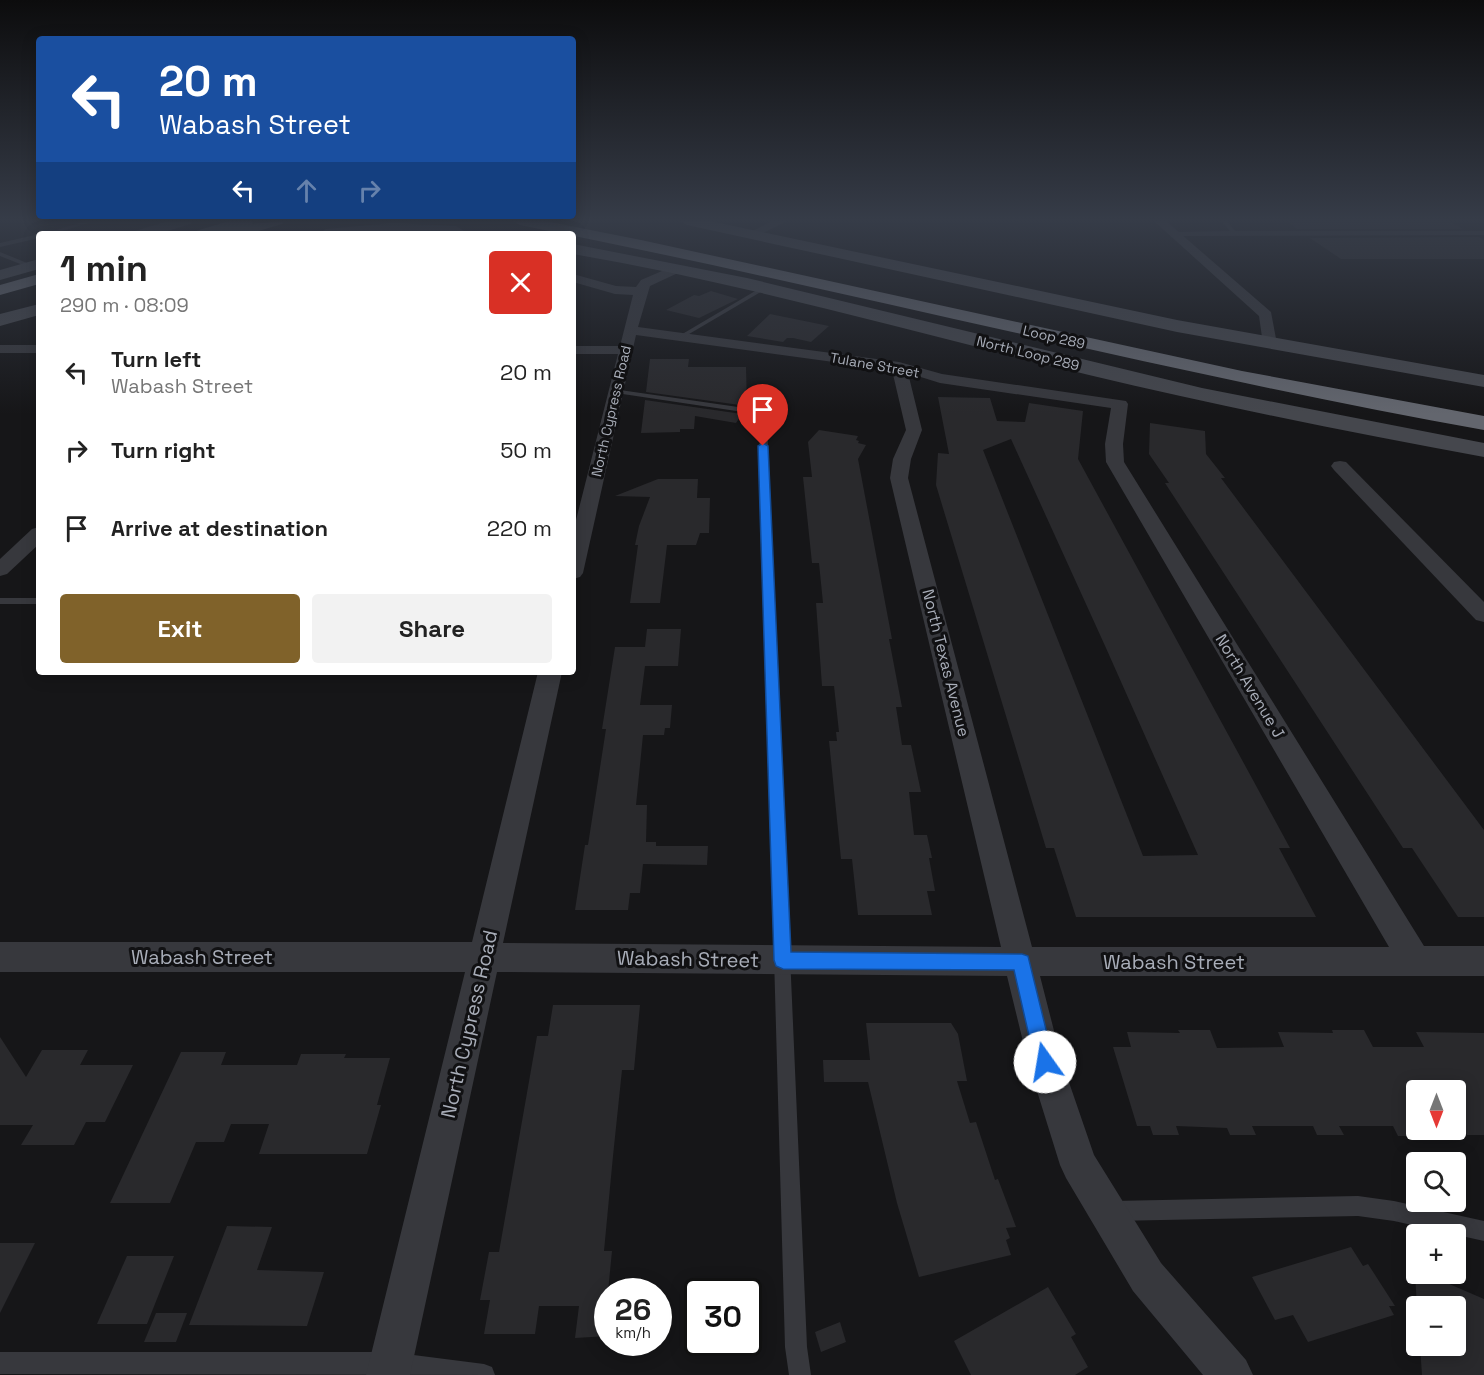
<!DOCTYPE html>
<html lang="en">
<head>
<meta charset="utf-8">
<style>
	:root { --surface:#fff; --page:#f2f2f2; --text:#222; --muted:#767676; --accent:#80622a }
	body { margin:0; font-family:"Space Grotesk",sans-serif; background:var(--page); color:var(--text); height:100vh; display:flex; flex-direction:column; font-size:22px; white-space:nowrap }
	* { box-sizing:border-box; margin:0 }
	p { font-size:20px; color:var(--muted) }
	.icon { flex:none; width:33px; height:33px; fill:none; stroke:currentColor; stroke-width:2; stroke-linecap:round; stroke-linejoin:round }
	.map { position:relative; flex:1; overflow:hidden }
	.panel { position:absolute; left:36px; top:231px; width:540px; height:444px; display:flex; flex-direction:column; background:var(--surface); border-radius:6px; box-shadow:0 3px 15px #0003 }
	.panel>* { flex:none }
	.guide { position:absolute; left:36px; top:36px; width:540px; height:183px; border-radius:6px; box-shadow:0 3px 15px #0003; background:#1a4fa0; color:#fff; overflow:hidden }
	.needle { width:39px; rotate:180deg }
	.fabs { position:absolute; left:1406px; top:1080px; display:grid; gap:12px }
	.fabs a { display:grid; place-items:center; width:60px; height:60px; border-radius:6px; background:var(--surface); box-shadow:0 3px 15px #0003; font-size:30px }
	.speed { position:absolute; left:594px; top:1278px; display:flex; gap:12px; font-size:30px; font-weight:700; text-align:center }
	.speed>* { display:grid; place-content:center; width:78px; height:78px; border-radius:50%; background:var(--surface); box-shadow:0 3px 15px #0003; line-height:1 }
	.speed small { font-size:15px; font-weight:400 }
	.speed .limit { border:3px solid #111; border-radius:9px; background:#fff; color:#111 }
	.pin { position:absolute; display:grid; place-items:center; width:51px; height:51px; color:#fff; margin:-62px -26px; border-radius:50% 50% 50% 0; rotate:-45deg; box-shadow:0 0 6px #0007 }
	.pin .icon { rotate:45deg }
	.me { position:absolute; width:66px; margin:-33px; rotate:347deg; stroke-linejoin:round; filter:drop-shadow(0 0 4px #0008) }
	.turn { display:flex; align-items:center; gap:21px; height:126px; padding:0 24px; font-size:27px }
	.turn .icon { width:78px; height:78px; stroke-width:2.5 }
	.turn b { display:block; font-size:42px; line-height:51px }
	.lanes { display:flex; align-items:center; height:57px; padding:0 24px; background:#0003; justify-content:center; gap:30px; direction:ltr }
	.lanes .off { opacity:.35 }
	.round { display:grid; place-items:center; flex:none; width:63px; height:63px; border-radius:6px; background:var(--page) }
	.head { display:flex; align-items:center; justify-content:space-between; height:102px; padding:0 24px }
	h1 { font-size:36px; font-weight:600; line-height:45px }
	.button { display:flex; gap:12px; margin-top:auto; padding:12px 24px }
	.button a { flex:1; height:69px; border-radius:6px; background:var(--accent); color:#fff; font-size:24px; font-weight:600; line-height:69px; text-align:center }
	.button a+a { background:var(--page); color:var(--text) }
	ul { padding:0; list-style:none }
	li { display:flex; align-items:center; gap:18px; height:78px; padding:0 24px }
	li div { flex:1 }
	li b { display:block; font-size:22px }
	li em { font-style:normal }
	.map>svg:first-child { display:block }
	.building { fill:#29292c; fill-rule:evenodd }
	.lines { fill:none; stroke-linecap:round; stroke-linejoin:round }
	.service { fill:#37383d; fill-rule:evenodd }
	.minor { fill:#37383d; fill-rule:evenodd }
	.secondary { fill:#45474d; fill-rule:evenodd }
	.motorway { fill:#63666e; fill-rule:evenodd }
	.route { fill:#1a73e8; stroke:#114b97; stroke-width:1.5 }
	.labels { text-anchor:middle; dominant-baseline:central; stroke-width:6; stroke-linejoin:round; paint-order:stroke }
	.far-street-label { font-size:14px; fill:#a8adb8; stroke:#111113 }
	.street-label { font-size:16px; fill:#a8adb8; stroke:#111113 }
	.near-street-label { font-size:20px; fill:#a8adb8; stroke:#111113 }
</style>
</head>
<body>
<div class="map">
<svg width="1484" height="1375" viewBox="0 0 1484 1375">
	<rect width="100%" height="100%" fill="#161618"/>
	<g class="building">
		<path d="M 1287,221 L 1449,221 L 1463,229 L 1297,229 Z"/>
		<path d="M 1479,237 L 1484,240 L 1484,259 L 1341,259 L 1310,238 Z"/>
		<path d="M 711,291 L 738,299 L 699,318 L 666,310 L 694,295 L 699,296 Z"/>
		<path d="M 770,314 L 829,326 L 811,342 L 793,338 L 787,338 L 783,342 L 747,336 Z"/>
		<path d="M 650,359 L 689,359 L 688,367 L 746,367 L 747,406 L 646,392 Z"/>
		<path d="M 938,397 L 990,398 L 997,421 L 1025,422 L 1029,403 L 1083,411 L 1078,459 L 1290,848 L 1279,848 L 1316,917 L 1076,917 L 1054,848 L 1046,848 L 936,485 L 938,453 L 949,454 ZM 1011,439 L 1106,648 L 1198,855 L 1143,856 L 983,450 Z"/>
		<path d="M 645,400 L 742,414 L 736,423 L 695,416 L 694,429 L 680,429 L 680,432 L 641,433 Z"/>
		<path d="M 1150,423 L 1205,431 L 1206,454 L 1225,478 L 1221,478 L 1484,830 L 1484,917 L 1458,917 L 1412,848 L 1403,848 L 1165,483 L 1169,483 L 1149,454 Z"/>
		<path d="M 819,430 L 858,436 L 856,440 L 859,441 L 858,443 L 866,445 L 858,459 L 892,639 L 889,639 L 902,707 L 896,707 L 902,745 L 911,745 L 921,792 L 909,792 L 914,835 L 927,835 L 932,858 L 929,858 L 935,891 L 927,891 L 932,915 L 858,915 L 852,859 L 841,859 L 829,741 L 837,741 L 836,732 L 839,732 L 834,686 L 822,686 L 816,603 L 823,603 L 819,563 L 812,563 L 803,477 L 812,477 L 808,442 Z"/>
		<path d="M 658,479 L 698,479 L 697,498 L 710,498 L 709,533 L 700,533 L 696,545 L 667,545 L 660,603 L 630,603 L 638,545 L 635,545 L 639,526 L 650,497 L 615,496 Z"/>
		<path d="M 647,629 L 681,629 L 678,666 L 645,666 L 640,705 L 672,705 L 670,728 L 665,728 L 664,735 L 643,735 L 636,805 L 647,805 L 646,842 L 656,842 L 656,846 L 708,846 L 707,865 L 643,864 L 640,893 L 630,893 L 628,910 L 575,910 L 585,845 L 588,845 L 606,729 L 602,729 L 615,647 L 645,647 Z"/>
		<path d="M 553,1005 L 640,1005 L 634,1070 L 622,1070 L 613,1156 L 604,1251 L 612,1251 L 608,1292 L 608,1336 L 575,1338 L 579,1306 L 539,1306 L 535,1334 L 484,1334 L 490,1300 L 480,1300 L 489,1252 L 499,1252 L 537,1036 L 548,1036 Z"/>
		<path d="M 866,1023 L 951,1023 L 958,1034 L 967,1081 L 957,1081 L 970,1123 L 976,1122 L 995,1180 L 998,1179 L 1016,1227 L 1006,1228 L 1010,1238 L 1006,1240 L 1011,1255 L 919,1277 L 897,1203 L 868,1082 L 824,1082 L 823,1060 L 870,1060 Z"/>
		<path d="M 1178,1030 L 1210,1030 L 1217,1048 L 1284,1047 L 1278,1032 L 1333,1033 L 1332,1030 L 1364,1030 L 1373,1047 L 1424,1047 L 1416,1032 L 1484,1033 L 1484,1135 L 1467,1135 L 1462,1126 L 1455,1126 L 1455,1090 L 1416,1090 L 1416,1130 L 1420,1130 L 1424,1136 L 1398,1136 L 1393,1126 L 1339,1126 L 1344,1135 L 1317,1135 L 1313,1126 L 1252,1126 L 1256,1135 L 1230,1135 L 1227,1128 L 1176,1126 L 1179,1135 L 1153,1135 L 1150,1126 L 1137,1126 L 1113,1047 L 1131,1047 L 1127,1032 L 1180,1033 Z"/>
		<path d="M 0,1037 L 26,1077 L 42,1050 L 88,1050 L 80,1065 L 133,1065 L 105,1122 L 86,1122 L 74,1145 L 21,1145 L 33,1125 L 0,1125 Z"/>
		<path d="M 181,1052 L 226,1052 L 221,1065 L 297,1065 L 301,1054 L 346,1054 L 344,1058 L 390,1058 L 377,1105 L 381,1105 L 367,1154 L 259,1154 L 269,1124 L 231,1124 L 224,1142 L 196,1142 L 170,1203 L 110,1203 Z"/>
		<path d="M 227,1226 L 272,1227 L 257,1270 L 324,1272 L 307,1326 L 189,1325 Z"/>
		<path d="M 0,1243 L 35,1243 L 0,1313 Z"/>
		<path d="M 1351,1247 L 1363,1266 L 1368,1264 L 1395,1306 L 1389,1306 L 1394,1315 L 1308,1342 L 1293,1315 L 1275,1320 L 1252,1277 Z"/>
		<path d="M 127,1256 L 174,1256 L 147,1324 L 97,1324 Z"/>
		<path d="M 1415,1274 L 1434,1282 L 1433,1277 L 1484,1299 L 1484,1375 L 1422,1375 L 1420,1346 L 1455,1346 L 1455,1306 L 1417,1306 Z"/>
		<path d="M 1048,1287 L 1076,1334 L 1071,1337 L 1088,1367 L 1075,1375 L 971,1375 L 954,1341 Z"/>
		<path d="M 156,1313 L 187,1313 L 176,1342 L 144,1342 Z"/>
		<path d="M 840,1322 L 846,1342 L 821,1352 L 815,1332 Z"/>
	</g>
	<g class="lines">
		<g class="service">
			<path d="M 86,221 L 95,221 L 52,234 L 43,234 Z"/>
			<path d="M 1221,221 L 1227,221 L 1235,231 L 1484,231 L 1484,235 L 1174,236 L 1171,234 L 1174,232 L 1230,231 Z"/>
			<path d="M 39,234 L 39,238 L 0,247 L 0,243 Z"/>
			<path d="M 0,252 L 32,265 L 33,266 L 28,267 L 0,256 Z"/>
			<path d="M 762,287 L 764,288 L 764,290 L 684,337 L 679,336 Z"/>
			<path d="M 613,389 L 745,408 L 767,423 L 807,1347 L 811,1375 L 789,1375 L 785,1347 L 759,424 L 743,412 L 616,393 L 613,393 Z"/>
			<rect x="0" y="598" width="39" height="6"/>
			<path d="M 1358,1196 L 1394,1201 L 1484,1221 L 1484,1241 L 1394,1221 L 1358,1216 L 1113,1221 L 1106,1218 L 1103,1211 L 1106,1204 L 1113,1201 Z"/>
			<path d="M 0,1352 L 390,1352 L 484,1364 L 492,1367 L 495,1375 L 0,1374 Z"/>
		</g>
		<g class="minor">
			<path d="M 772,221 L 787,221 L 755,237 L 747,237 L 745,235 Z"/>
			<path d="M 1154,221 L 1166,221 L 1271,312 L 1277,344 L 1275,347 L 1270,348 L 1263,344 L 1259,316 Z"/>
			<path d="M 676,265 L 680,266 L 680,272 L 650,286 L 638,327 L 899,362 L 942,374 L 1126,401 L 1128,404 L 1123,444 L 1124,462 L 1424,946 L 1484,946 L 1484,976 L 1040,976 L 1062,1062 L 1094,1155 L 1161,1263 L 1246,1360 L 1253,1375 L 1203,1375 L 1133,1291 L 1066,1178 L 1060,1165 L 1028,1062 L 1007,976 L 497,972 L 410,1375 L 366,1375 L 465,972 L 0,972 L 0,942 L 472,942 L 538,672 L 562,672 L 503,943 L 1001,947 L 890,478 L 893,459 L 906,430 L 892,370 L 636,335 L 583,573 L 580,577 L 573,579 L 573,532 L 618,354 L 573,354 L 573,346 L 620,346 L 633,295 L 615,294 L 573,282 L 573,274 L 616,286 L 636,287 L 641,280 ZM 908,373 L 940,383 L 1111,408 L 1105,444 L 1106,462 L 1389,947 L 1032,947 L 908,478 L 911,459 L 922,430 Z"/>
			<rect x="0" y="345" width="39" height="8"/>
			<path d="M 1340,461 L 1346,462 L 1484,602 L 1484,622 L 1476,620 L 1334,470 L 1331,466 L 1334,462 Z"/>
			<path d="M 39,527 L 39,544 L 7,574 L 0,576 L 0,559 L 32,529 Z"/>
		</g>
		<g class="secondary">
			<path d="M 168,221 L 193,221 L 191,224 L 157,234 L 132,234 L 135,231 Z"/>
			<path d="M 680,221 L 710,221 L 1177,320 L 1484,375 L 1484,387 L 1177,332 L 687,225 Z"/>
			<path d="M 393,223 L 456,226 L 464,231 L 461,234 L 318,234 L 326,229 Z"/>
			<path d="M 573,244 L 747,278 L 1202,388 L 1484,443 L 1484,457 C 1352,433 1220,406 1089,375 C 917,333 747,284 573,254 Z"/>
			<path d="M 39,259 L 39,269 L 0,280 L 0,270 Z"/>
			<path d="M 39,304 L 39,315 L 0,326 L 0,314 Z"/>
		</g>
		<g class="motorway">
			<path d="M 229,221 L 253,221 L 252,224 L 284,221 L 282,224 L 248,234 L 224,234 L 226,231 L 217,234 L 193,234 L 196,231 Z"/>
			<path d="M 513,221 L 545,221 L 641,240 L 1242,371 L 1484,416 L 1484,430 C 1161,372 839,288 520,225 Z"/>
			<path d="M 39,274 L 39,284 L 0,295 L 0,285 Z"/>
		</g>
	</g>
	<linearGradient id="sky" x2="0" y2="1"><stop stop-color="#0c0c0d"/><stop offset="0.53" stop-color="#363c48"/><stop offset="1" stop-color="#363c48" stop-opacity="0"/></linearGradient>
	<rect width="1484" height="414" fill="url(#sky)"/>
	<path class="route" d="M 763,443 L 768,446 L 791,952 L 1022,954 L 1028,956 L 1054,1062 L 1052,1069 L 1045,1072 L 1038,1069 L 1035,1062 L 1014,970 L 783,969 L 776,966 L 774,960 L 758,446 Z"/>
	<g class="labels">
		<g class="far-street-label">
			<text transform="translate(1054 337) rotate(13)">Loop 289</text>
			<text transform="translate(1028 353) rotate(14)">North Loop 289</text>
			<text transform="translate(875 365) rotate(10)">Tulane Street</text>
			<text transform="translate(611 411) rotate(-77)">North Cypress Road</text>
		</g>
		<g class="street-label">
			<text transform="translate(946 663) rotate(76)">North Texas Avenue</text>
			<text transform="translate(1250 686) rotate(59)">North Avenue J</text>
		</g>
		<g class="near-street-label">
			<text x="202" y="957">Wabash Street</text>
			<text transform="translate(688 959) rotate(1)">Wabash Street</text>
			<text x="1174" y="962">Wabash Street</text>
			<text transform="translate(469 1024) rotate(-77)">North Cypress Road</text>
		</g>
	</g>
</svg>
<div class="fabs">
<a><svg class="needle" viewBox="-14 -14 28 28"><path d="M0-13l5 13h-10z" fill="#e53935"/><path d="M0 13l5-13h-10z" fill="#767676"/></svg></a>
<a><svg class="icon" aria-label="search" viewBox="0 0 24 24"><circle cx="10" cy="10" r="6"/><path d="M15 15l6 6"/></svg></a>
<a>+</a>
<a>−</a>
</div>
<div class="speed"><div>26<small>km/h</small></div><div class="limit">30</div></div>
<div class="pin" style="left:763px;top:446px;background:#d93025"><svg class="icon" aria-label="arrive" viewBox="0 0 24 24"><path d="M6 21V4h12l-3 4 3 4H6"/></svg></div>
<svg class="me" style="left:1045px;top:1062px" viewBox="-20 -20 40 40"><circle r="19" fill="#fff"/><path d="M0-13L10 11 0 6-10 11z" fill="#1a73e8"/></svg>
<div class="guide">
<div class="turn"><svg class="icon" aria-label="left" viewBox="0 0 24 24"><path d="M17 20v-9H6M10 6l-5 5 5 5"/></svg><div><b>20 m</b>Wabash Street</div></div>
<div class="lanes"><svg class="icon" aria-label="left" viewBox="0 0 24 24"><path d="M17 20v-9H6M10 6l-5 5 5 5"/></svg><svg class="icon off" aria-label="ahead" viewBox="0 0 24 24"><path d="M12 20V5M6 11l6-6 6 6"/></svg><svg class="icon off" aria-label="right" viewBox="0 0 24 24"><path d="M7 20v-9h11M14 6l5 5-5 5"/></svg></div>
</div>
<section class="panel">
<div class="head"><div><h1>1 min</h1><p>290 m · 08:09</p></div><a class="round" style="background:#d93025;color:#fff"><svg class="icon" aria-label="close" viewBox="0 0 24 24"><path d="M6 6l12 12M18 6L6 18"/></svg></a></div>
<ul>
<li><svg class="icon" aria-label="left" viewBox="0 0 24 24"><path d="M17 20v-9H6M10 6l-5 5 5 5"/></svg><div><b>Turn left</b><p>Wabash Street</p></div><em>20 m</em></li>
<li><svg class="icon" aria-label="right" viewBox="0 0 24 24"><path d="M7 20v-9h11M14 6l5 5-5 5"/></svg><div><b>Turn right</b></div><em>50 m</em></li>
<li><svg class="icon" aria-label="arrive" viewBox="0 0 24 24"><path d="M6 21V4h12l-3 4 3 4H6"/></svg><div><b>Arrive at destination</b></div><em>220 m</em></li>
</ul>
<div class="button"><a>Exit</a><a>Share</a></div>
</section>
</div>
</body>
</html>
